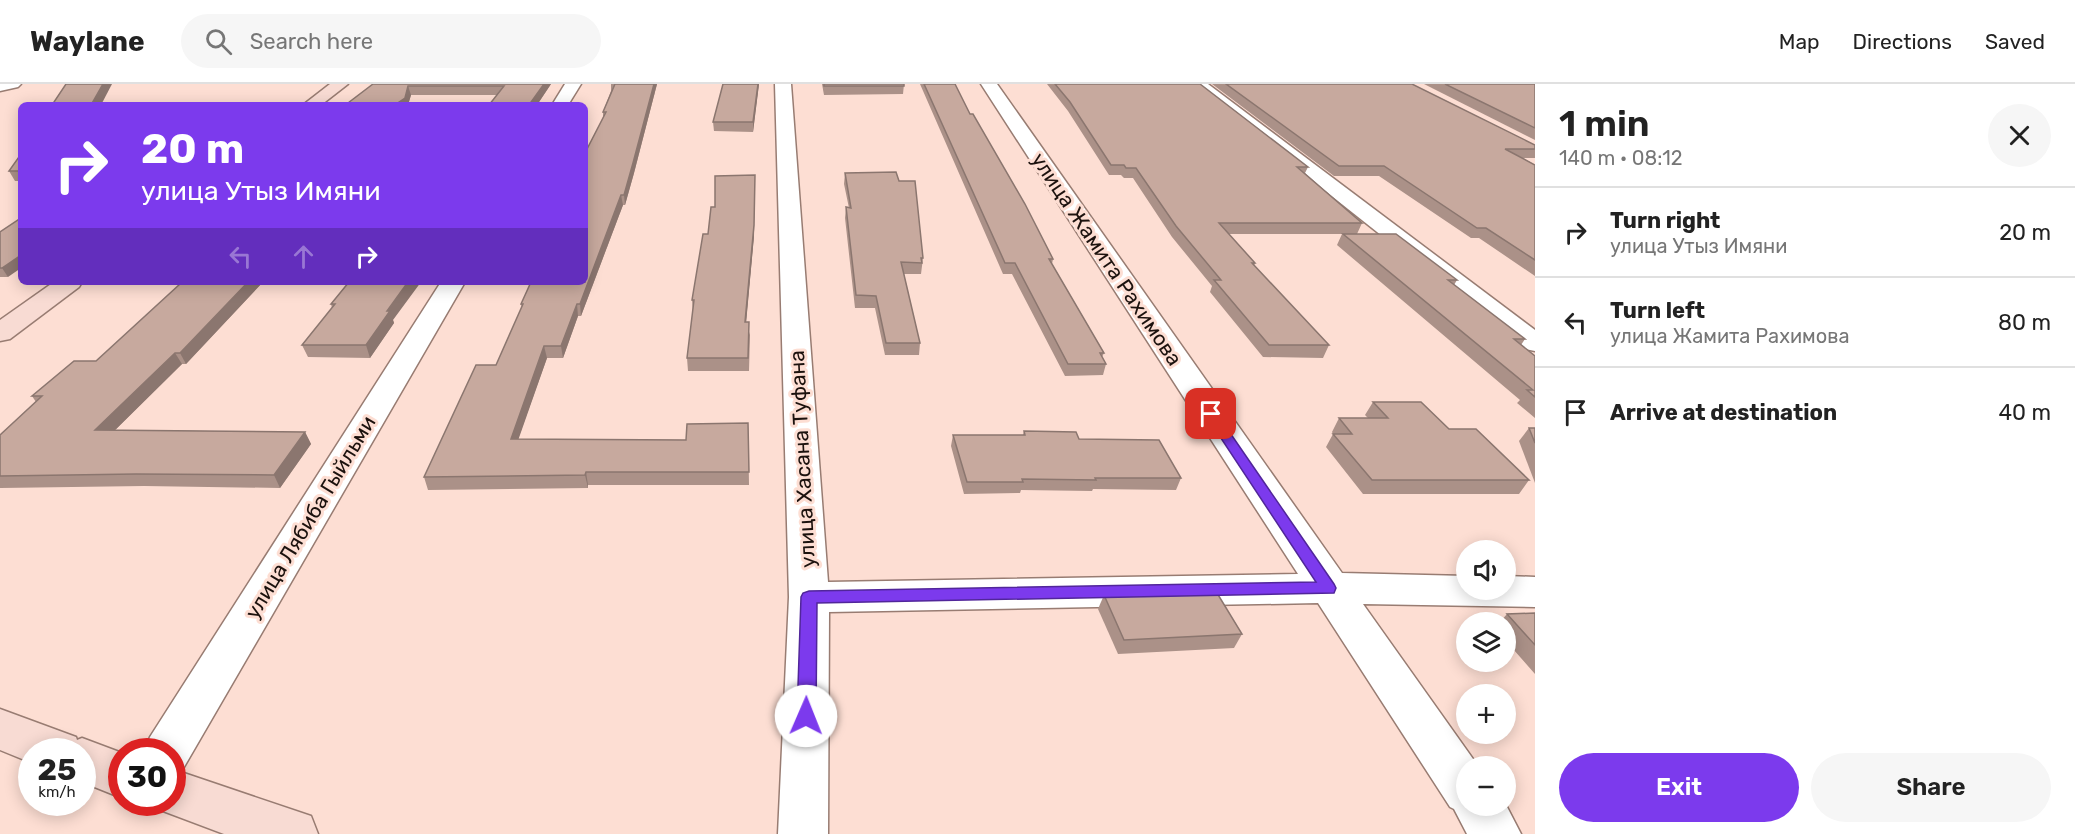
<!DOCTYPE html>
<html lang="en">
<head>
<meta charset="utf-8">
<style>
	:root { --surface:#fff; --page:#f6f6f6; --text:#222; --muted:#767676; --line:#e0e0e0; --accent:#7c3aed }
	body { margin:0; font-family:Rubik,sans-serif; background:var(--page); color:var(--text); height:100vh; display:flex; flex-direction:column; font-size:22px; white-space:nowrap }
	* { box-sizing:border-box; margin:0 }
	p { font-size:20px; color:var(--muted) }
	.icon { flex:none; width:33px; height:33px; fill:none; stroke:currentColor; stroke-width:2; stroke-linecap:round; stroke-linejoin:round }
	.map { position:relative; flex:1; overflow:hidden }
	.details { display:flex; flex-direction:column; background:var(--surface); width:540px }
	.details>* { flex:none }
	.banner { position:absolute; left:18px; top:18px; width:570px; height:183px; border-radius:9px; box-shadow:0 3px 15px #0003; background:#7c3aed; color:#fff; overflow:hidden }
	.controls { position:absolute; left:1456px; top:456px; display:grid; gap:12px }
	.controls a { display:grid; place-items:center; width:60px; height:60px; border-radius:50%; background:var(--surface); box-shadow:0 3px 15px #0003; font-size:30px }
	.speed { position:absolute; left:18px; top:654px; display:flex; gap:12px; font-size:30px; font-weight:700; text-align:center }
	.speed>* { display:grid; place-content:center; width:78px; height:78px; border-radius:50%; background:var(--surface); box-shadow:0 3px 15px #0003; line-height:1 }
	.speed small { font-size:15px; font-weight:400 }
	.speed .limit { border:9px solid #d22; background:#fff; color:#111 }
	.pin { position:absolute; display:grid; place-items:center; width:51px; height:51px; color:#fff; margin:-26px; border-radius:12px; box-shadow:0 3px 9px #0006 }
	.me { position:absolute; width:66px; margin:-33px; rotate:1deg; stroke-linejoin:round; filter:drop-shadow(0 0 4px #0008) }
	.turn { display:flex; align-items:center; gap:21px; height:126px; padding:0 24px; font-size:27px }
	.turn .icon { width:78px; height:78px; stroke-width:2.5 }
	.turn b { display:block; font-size:42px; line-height:51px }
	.lanes { display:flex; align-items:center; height:57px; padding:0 24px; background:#0003; justify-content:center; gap:30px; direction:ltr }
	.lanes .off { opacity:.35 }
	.round { display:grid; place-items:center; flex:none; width:63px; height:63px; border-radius:32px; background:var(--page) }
	.head { display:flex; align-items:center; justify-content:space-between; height:102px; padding:0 24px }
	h1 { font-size:36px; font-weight:600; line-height:45px }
	.action { display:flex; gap:12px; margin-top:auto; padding:12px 24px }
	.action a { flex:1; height:69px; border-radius:36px; background:var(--accent); color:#fff; font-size:24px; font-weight:600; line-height:69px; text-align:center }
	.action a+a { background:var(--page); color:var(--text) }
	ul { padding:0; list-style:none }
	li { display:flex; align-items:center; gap:18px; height:90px; padding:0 24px; border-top:2px solid var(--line) }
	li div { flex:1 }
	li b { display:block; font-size:22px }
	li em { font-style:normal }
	header { display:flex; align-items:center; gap:36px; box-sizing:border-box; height:84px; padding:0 30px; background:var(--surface); border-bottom:2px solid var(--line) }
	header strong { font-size:28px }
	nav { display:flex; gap:33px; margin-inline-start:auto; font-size:21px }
	.search { width:420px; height:54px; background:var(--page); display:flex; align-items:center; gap:15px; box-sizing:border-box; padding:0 21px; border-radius:33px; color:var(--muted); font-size:22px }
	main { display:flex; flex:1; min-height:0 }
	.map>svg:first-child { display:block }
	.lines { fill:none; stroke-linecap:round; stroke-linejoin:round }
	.street-casing { stroke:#987c72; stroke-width:3 }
	.secondary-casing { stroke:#987c72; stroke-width:3 }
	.street { fill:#fff; fill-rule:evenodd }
	.secondary { fill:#f8dbd3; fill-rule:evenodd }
	.wall { fill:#ab9188 }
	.shaded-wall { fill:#8b766f }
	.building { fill:#c7a99e; stroke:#8b766f; stroke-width:1.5 }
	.route { fill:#7c3aed; stroke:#51269a; stroke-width:1.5 }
	.labels { text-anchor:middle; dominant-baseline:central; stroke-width:6; stroke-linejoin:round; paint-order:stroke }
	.street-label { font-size:21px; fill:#1c120e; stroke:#fdded3 }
</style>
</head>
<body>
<header>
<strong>Waylane</strong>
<div class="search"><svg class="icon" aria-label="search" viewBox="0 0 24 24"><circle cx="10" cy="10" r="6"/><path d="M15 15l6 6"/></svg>Search here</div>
<nav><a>Map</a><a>Directions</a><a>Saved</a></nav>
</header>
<main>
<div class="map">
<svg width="1535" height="750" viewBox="0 0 1535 750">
	<rect width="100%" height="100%" fill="#fdded3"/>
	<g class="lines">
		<g class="street-casing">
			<g id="street">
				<path d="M 0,0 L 21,0 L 18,3 L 0,7 Z"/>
				<path d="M 565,0 L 581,0 L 568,21 L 552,21 Z"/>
				<path d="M 775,0 L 791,0 L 828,498 L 1298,490 L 981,0 L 997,0 L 1342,489 L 1467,492 L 1467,506 L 1506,506 L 1506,492 L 1535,493 L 1535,523 L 1363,520 L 1478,682 L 1467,682 L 1467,722 L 1506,721 L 1521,750 L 1467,750 L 1454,725 L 1450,723 L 1318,519 L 829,528 L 828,750 L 778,750 L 789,513 Z"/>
				<path d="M 1190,0 L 1208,0 L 1535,246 L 1535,267 L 1525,265 Z"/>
				<path d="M 441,198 L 465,198 L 184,683 L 172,687 L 172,668 L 144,668 L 150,653 Z"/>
			</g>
		</g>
		<g class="secondary-casing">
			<g id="secondary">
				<path d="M 330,0 L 348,0 L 321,21 L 303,21 Z"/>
				<path d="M 54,198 L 82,198 L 79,203 L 10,255 L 0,257 L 0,236 Z"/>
				<path d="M 0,625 L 76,653 L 77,656 L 82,654 L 122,669 L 122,714 L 82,698 L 82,668 L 32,668 L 32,679 L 0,666 Z"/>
				<path d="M 172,685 L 311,732 L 318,750 L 224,750 L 155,724 L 152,718 L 172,718 Z"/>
			</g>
		</g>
		<use href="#street" class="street"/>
		<use href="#secondary" class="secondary"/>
	</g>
	<g class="wall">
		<path d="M 373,0 L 551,0 L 537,21 L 497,11 L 411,11 L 408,21 L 349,21 L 348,19 Z"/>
		<path d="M 611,0 L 657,0 L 634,89 L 625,121 L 623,121 L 581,232 L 578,232 L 563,274 L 547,274 L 518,355 L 686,356 L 748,339 L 749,401 L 588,401 L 588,404 L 428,406 L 424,393 L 496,281 L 522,224 L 521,220 L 585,198 L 603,33 L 603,28 L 611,7 Z"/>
		<path d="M 723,0 L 759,0 L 753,48 L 714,47 L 713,38 Z"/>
		<path d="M 822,0 L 904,0 L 903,10 L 824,11 Z"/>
		<path d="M 920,0 L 955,0 L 970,30 L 1053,175 L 1052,180 L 1104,269 L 1102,273 L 1106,280 L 1103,291 L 1065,292 L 1012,190 L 1003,190 Z"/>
		<path d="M 1047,0 L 1200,0 L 1308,83 L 1305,89 L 1362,139 L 1357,150 L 1457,196 L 1454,201 L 1525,255 L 1521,261 L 1535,272 L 1535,334 L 1517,319 L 1520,316 L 1337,161 L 1342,150 L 1229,150 L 1255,179 L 1254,182 L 1329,261 L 1323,274 L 1263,273 L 1210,208 L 1212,202 L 1172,153 L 1133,94 L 1124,94 L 1121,91 L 1109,91 L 1068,27 Z"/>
		<path d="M 1212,0 L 1412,0 L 1535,61 L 1535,74 L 1523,74 L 1535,81 L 1535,192 L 1479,154 L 1471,154 L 1379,92 L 1334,92 Z"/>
		<path d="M 1424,0 L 1535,0 L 1535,56 Z"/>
		<path d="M 21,70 L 21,97 L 15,97 L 9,87 Z"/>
		<path d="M 845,89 L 923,174 L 921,190 L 904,190 L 920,259 L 919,271 L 885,271 L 875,224 L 855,224 L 845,134 L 846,123 L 849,124 L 844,100 Z"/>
		<path d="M 715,123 L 754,152 L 746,238 L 750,251 L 749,287 L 688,287 L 687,274 L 693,228 L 692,216 Z"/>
		<path d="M 0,148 L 8,193 L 0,193 Z"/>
		<path d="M 192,198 L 263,198 L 186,280 L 182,280 L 115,346 L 305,348 L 311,360 L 280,404 L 144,402 L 0,404 L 0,351 L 36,318 L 32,312 L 96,277 Z"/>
		<path d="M 349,198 L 393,236 L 394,239 L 370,274 L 308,273 L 302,261 L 332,224 L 331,220 Z"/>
		<path d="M 1373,318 L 1449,345 L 1529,396 L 1519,410 L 1363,410 L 1326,363 L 1333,350 L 1332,348 L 1339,334 L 1368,334 L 1365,331 Z"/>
		<path d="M 1529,344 L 1535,344 L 1535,399 L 1519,357 Z"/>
		<path d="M 1024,347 L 1079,355 L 1181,394 L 1176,406 L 1093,405 L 1092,407 L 1021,406 L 1020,409 L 964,410 L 951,362 L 953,351 L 1023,351 Z"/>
		<path d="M 1104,511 L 1242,550 L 1234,564 L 1118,570 L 1098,525 Z"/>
		<path d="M 1535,529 L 1535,590 L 1506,557 L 1506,538 L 1500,538 L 1507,530 Z"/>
	</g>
	<g class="shaded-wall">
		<path d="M 103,0 L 112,0 L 101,21 L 91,21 Z"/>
		<path d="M 544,0 L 551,0 L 537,21 L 529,21 Z"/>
		<path d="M 654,0 L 657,0 L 634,89 L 625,121 L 624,111 Z"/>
		<path d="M 758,0 L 759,0 L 753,48 L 753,38 Z"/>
		<path d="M 408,2 L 411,11 L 408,21 L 396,21 L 396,20 Z"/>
		<path d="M 755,91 L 754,152 L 745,251 L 745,238 Z"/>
		<path d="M 621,111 L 623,121 L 581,232 L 580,220 Z"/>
		<path d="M 21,171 L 21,184 L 8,193 L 2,184 Z"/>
		<path d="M 248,198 L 263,198 L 186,280 L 180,269 Z"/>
		<path d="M 408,198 L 421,198 L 393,236 L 394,239 L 370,274 L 366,261 L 387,227 Z"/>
		<path d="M 577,220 L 578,232 L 563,274 L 561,262 Z"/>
		<path d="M 544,262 L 547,274 L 514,368 L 511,355 Z"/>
		<path d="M 175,269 L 182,280 L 103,358 L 95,346 Z"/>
		<path d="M 305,348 L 311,360 L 280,404 L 274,391 Z"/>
		<path d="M 586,388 L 588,401 L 588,404 L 585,391 Z"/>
	</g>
	<g class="building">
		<path d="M 66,0 L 103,0 L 91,21 L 52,21 Z"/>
		<path d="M 373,0 L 544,0 L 529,21 L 489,21 L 504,2 L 408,2 L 405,14 L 396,20 L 348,19 Z"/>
		<path d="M 615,0 L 654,0 L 633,79 L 624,111 L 621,111 L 580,220 L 577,220 L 561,262 L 544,262 L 511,355 L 686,356 L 687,340 L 748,339 L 749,388 L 586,388 L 585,391 L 424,393 L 476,281 L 496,281 L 523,220 L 521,220 L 531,198 L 585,198 L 585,69 L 606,28 L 603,28 Z"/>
		<path d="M 723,0 L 758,0 L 753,38 L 713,38 Z"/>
		<rect x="824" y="0" width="80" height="2"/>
		<path d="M 924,0 L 955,0 L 970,30 L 973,30 L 1025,120 L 1053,175 L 1049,175 L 1104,269 L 1100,269 L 1106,280 L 1068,280 L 1015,179 L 1005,179 Z"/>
		<path d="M 1055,0 L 1200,0 L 1308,83 L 1297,83 L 1362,139 L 1219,139 L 1255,179 L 1252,179 L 1329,261 L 1269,261 L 1214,196 L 1221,196 L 1176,142 L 1136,84 L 1126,84 L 1124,81 L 1111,81 L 1070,18 Z"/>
		<path d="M 1226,0 L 1412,0 L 1535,61 L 1535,65 L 1505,65 L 1535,81 L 1535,176 L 1486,144 L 1477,144 L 1384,82 L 1339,82 Z"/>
		<path d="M 1445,0 L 1535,0 L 1535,44 Z"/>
		<path d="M 21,70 L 21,87 L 9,87 Z"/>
		<path d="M 896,88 L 899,97 L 915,97 L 923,174 L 921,174 L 922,179 L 901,178 L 920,259 L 886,259 L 876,212 L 856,211 L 846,123 L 851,124 L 845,89 Z"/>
		<path d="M 755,91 L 754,141 L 745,238 L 749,238 L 748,274 L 687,274 L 694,216 L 692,216 L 703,150 L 708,150 L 711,123 L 715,123 L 715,92 Z"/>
		<path d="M 21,134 L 21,171 L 2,184 L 0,184 L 0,148 Z"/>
		<path d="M 1343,150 L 1396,150 L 1457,196 L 1448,196 L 1525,255 L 1514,255 L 1535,272 L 1535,313 L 1527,306 L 1533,306 Z"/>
		<path d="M 192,198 L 248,198 L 180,269 L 175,269 L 95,346 L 305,348 L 274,391 L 136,390 L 0,392 L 0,351 L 42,312 L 32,312 L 74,277 L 96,277 L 180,200 L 189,200 Z"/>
		<path d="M 349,198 L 408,198 L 387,227 L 390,227 L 366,261 L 302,261 L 335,220 L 331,220 Z"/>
		<path d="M 1373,318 L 1421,318 L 1449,345 L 1476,345 L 1529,396 L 1372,396 L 1333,350 L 1352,350 L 1339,334 L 1388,334 Z"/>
		<path d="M 1529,344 L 1535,344 L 1535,359 Z"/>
		<path d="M 1024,347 L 1076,348 L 1079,355 L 1159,356 L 1181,394 L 1095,394 L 1096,396 L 1022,395 L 1023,398 L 967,398 L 953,351 L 1025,351 Z"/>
		<path d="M 1217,509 L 1242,550 L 1124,556 L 1104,511 Z"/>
		<path d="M 1535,529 L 1535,561 L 1507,530 Z"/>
	</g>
	<path class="route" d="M 1211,326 L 1215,327 L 1334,500 L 1336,504 L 1334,509 L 817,519 L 816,632 L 813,637 L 806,640 L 800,637 L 797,632 L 801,513 L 803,509 L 809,507 L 1316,498 L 1205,330 Z"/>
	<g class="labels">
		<g class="street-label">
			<text transform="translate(1107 175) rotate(56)">улица Жамита Рахимова</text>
			<text transform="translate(802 375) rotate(-93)">улица Хасана Туфана</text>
			<text transform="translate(310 433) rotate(-59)">улица Лябиба Гыйльми</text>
		</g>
	</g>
</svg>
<div class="controls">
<a><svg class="icon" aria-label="sound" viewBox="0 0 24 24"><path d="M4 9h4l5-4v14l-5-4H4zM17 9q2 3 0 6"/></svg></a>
<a><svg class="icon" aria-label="layers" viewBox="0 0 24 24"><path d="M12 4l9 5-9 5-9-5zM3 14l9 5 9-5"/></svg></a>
<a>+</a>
<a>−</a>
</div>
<div class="speed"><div>25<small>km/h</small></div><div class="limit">30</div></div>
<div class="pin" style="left:1211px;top:330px;background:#d93025"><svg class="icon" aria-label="arrive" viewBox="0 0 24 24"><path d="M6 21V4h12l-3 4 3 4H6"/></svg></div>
<svg class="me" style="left:806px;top:632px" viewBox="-20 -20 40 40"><circle r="19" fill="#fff"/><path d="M0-13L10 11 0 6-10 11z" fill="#7c3aed"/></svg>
<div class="banner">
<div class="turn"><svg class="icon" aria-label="right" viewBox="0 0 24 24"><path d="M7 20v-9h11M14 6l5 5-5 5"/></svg><div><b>20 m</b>улица Утыз Имяни</div></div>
<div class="lanes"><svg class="icon off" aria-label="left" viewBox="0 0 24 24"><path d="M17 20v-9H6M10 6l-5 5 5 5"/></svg><svg class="icon off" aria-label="ahead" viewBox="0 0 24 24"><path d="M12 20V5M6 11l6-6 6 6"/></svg><svg class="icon" aria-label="right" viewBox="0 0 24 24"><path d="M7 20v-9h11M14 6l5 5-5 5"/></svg></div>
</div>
</div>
<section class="details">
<div class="head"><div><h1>1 min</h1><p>140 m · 08:12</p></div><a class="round"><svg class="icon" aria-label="close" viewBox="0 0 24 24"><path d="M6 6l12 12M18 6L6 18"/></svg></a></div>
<ul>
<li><svg class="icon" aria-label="right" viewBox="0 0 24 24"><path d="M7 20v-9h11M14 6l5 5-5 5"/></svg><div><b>Turn right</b><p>улица Утыз Имяни</p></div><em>20 m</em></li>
<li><svg class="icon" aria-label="left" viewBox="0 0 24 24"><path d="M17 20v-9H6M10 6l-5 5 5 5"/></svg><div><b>Turn left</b><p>улица Жамита Рахимова</p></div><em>80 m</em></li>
<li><svg class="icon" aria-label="arrive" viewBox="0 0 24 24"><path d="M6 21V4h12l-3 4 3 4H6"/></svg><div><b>Arrive at destination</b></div><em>40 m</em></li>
</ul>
<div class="action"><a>Exit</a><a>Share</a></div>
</section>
</main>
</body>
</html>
